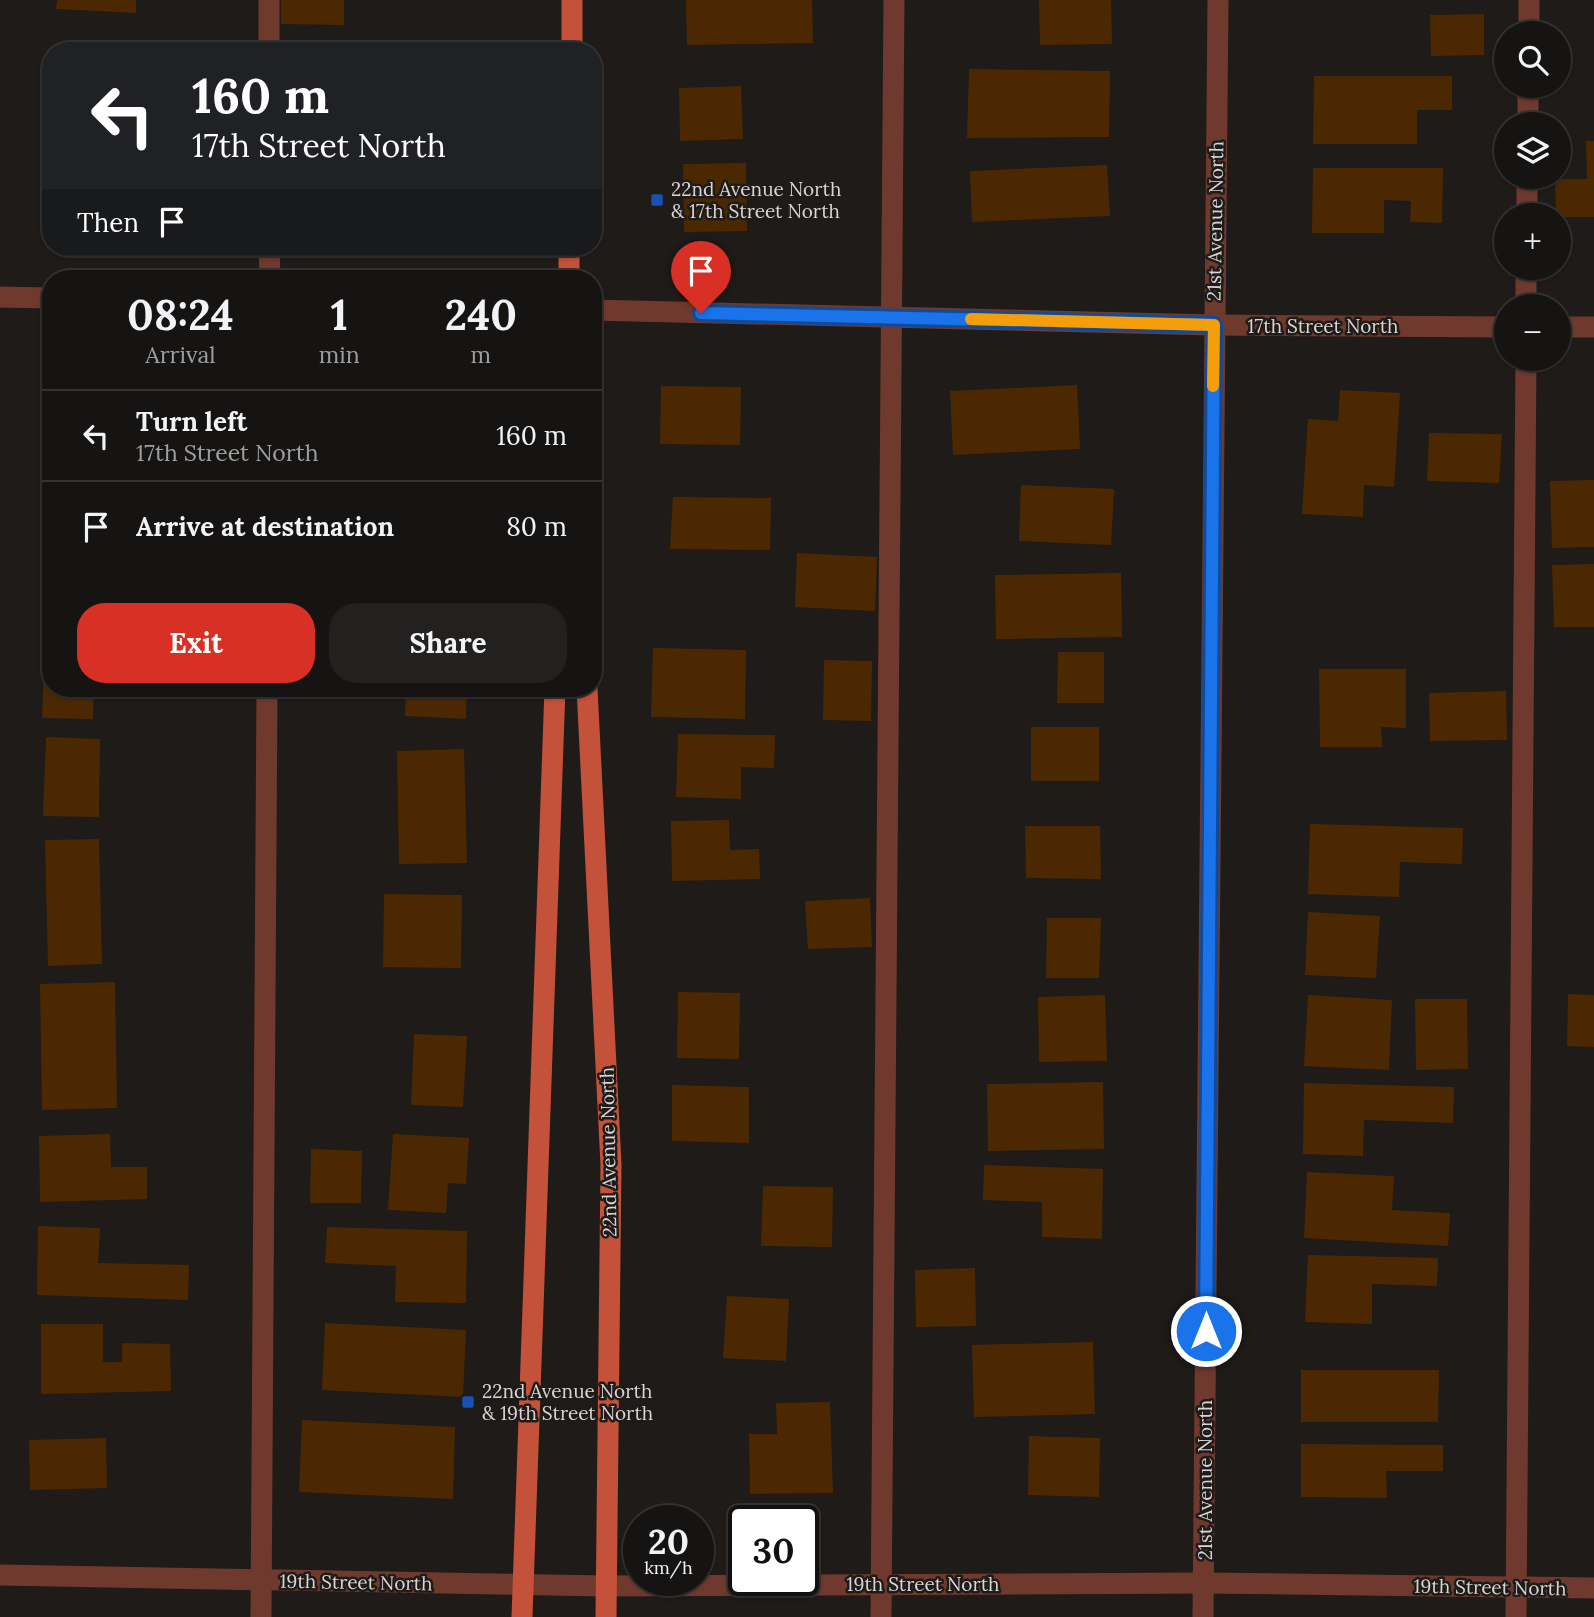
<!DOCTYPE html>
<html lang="en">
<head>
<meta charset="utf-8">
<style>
	:root { --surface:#161412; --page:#232120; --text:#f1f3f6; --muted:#9e9e9f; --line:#353332; --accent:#d93025 }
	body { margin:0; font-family:Lora,serif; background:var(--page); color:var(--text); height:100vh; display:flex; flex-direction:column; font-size:26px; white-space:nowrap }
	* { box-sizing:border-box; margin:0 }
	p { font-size:23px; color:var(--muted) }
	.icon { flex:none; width:38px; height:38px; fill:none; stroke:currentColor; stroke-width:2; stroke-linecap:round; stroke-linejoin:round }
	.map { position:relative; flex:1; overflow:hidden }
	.details { position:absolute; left:42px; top:270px; width:560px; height:427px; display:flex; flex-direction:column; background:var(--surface); border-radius:28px; box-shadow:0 2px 5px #0004,0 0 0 2px var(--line) }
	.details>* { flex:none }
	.guide { position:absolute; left:42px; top:42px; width:560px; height:214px; border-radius:28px; box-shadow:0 2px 5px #0004,0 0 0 2px var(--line); background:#202124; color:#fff; overflow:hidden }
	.tools { position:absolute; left:1494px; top:21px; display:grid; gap:14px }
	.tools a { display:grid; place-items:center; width:77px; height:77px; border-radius:50%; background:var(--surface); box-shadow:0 2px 5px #0004,0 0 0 2px var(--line); font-size:35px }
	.speed { position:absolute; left:623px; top:1505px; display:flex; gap:14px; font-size:35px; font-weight:700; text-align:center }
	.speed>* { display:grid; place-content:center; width:91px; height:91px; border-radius:50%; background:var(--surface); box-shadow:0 2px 5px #0004,0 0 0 2px var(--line); line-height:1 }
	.speed small { font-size:18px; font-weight:400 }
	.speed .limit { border:4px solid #111; border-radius:10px; background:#fff; color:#111 }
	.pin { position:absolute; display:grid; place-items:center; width:60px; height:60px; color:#fff; margin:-72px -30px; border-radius:50% 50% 50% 0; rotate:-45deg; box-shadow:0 0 7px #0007 }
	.pin .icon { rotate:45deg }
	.me { position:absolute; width:77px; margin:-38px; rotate:0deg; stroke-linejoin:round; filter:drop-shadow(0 0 5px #0008) }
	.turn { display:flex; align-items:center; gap:24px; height:147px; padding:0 35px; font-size:32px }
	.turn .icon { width:91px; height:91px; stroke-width:2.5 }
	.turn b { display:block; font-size:49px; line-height:60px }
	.then { display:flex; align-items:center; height:66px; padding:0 35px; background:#0003; gap:14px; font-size:26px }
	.eta { display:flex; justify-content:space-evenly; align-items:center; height:119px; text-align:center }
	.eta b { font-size:42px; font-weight:700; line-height:49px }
	.cta { display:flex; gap:14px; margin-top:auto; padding:14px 35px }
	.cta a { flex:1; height:80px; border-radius:28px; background:var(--accent); color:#fff; font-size:28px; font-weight:700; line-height:80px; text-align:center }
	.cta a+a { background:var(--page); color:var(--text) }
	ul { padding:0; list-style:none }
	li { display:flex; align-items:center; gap:21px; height:91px; padding:0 35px; border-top:2px solid var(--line) }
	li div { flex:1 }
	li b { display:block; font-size:26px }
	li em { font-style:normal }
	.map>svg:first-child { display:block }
	.building { fill:#4c2802 }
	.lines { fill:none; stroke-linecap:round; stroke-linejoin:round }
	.minor { stroke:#70392d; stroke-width:21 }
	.major { stroke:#c45139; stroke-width:21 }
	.route-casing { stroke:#114b97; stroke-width:18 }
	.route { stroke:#1a73e8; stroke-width:12 }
	.slow { stroke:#f59e0b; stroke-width:12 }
	.transit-dot { fill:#1a4fb4; stroke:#1e1b18; stroke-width:2.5 }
	.labels { text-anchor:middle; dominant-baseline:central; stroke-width:5; stroke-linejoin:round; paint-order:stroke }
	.poi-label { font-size:19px; fill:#d8d5d4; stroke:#1e1b18; text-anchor:start }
	.street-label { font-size:19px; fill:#d8d5d4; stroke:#1e1b18 }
</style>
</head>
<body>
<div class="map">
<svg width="1594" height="1617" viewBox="0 0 1594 1617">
	<rect width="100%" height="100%" fill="#1e1b18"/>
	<g class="building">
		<path d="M 57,0 L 136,0 L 136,13 L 56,9 Z"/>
		<path d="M 281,0 L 344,0 L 344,25 L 281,24 Z"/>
		<path d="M 686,0 L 812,0 L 813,43 L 687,45 Z"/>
		<path d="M 1039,0 L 1111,0 L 1112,44 L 1040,45 Z"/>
		<path d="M 1484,14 L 1484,55 L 1431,56 L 1430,15 Z"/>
		<path d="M 969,69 L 1110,71 L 1109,137 L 967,138 Z"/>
		<path d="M 1314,76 L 1452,76 L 1452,110 L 1417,110 L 1417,144 L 1313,144 Z"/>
		<path d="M 741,86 L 743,139 L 680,141 L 679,88 Z"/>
		<path d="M 1586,141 L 1594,141 L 1594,217 L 1559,217 L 1556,215 L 1555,179 L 1587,179 Z"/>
		<path d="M 746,163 L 747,231 L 684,232 L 683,164 Z"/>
		<path d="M 1107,165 L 1110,216 L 972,222 L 970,171 Z"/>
		<path d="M 1313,168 L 1443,168 L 1442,223 L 1410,222 L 1411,201 L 1384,200 L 1384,233 L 1312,233 Z"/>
		<path d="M 1077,385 L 1080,449 L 953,455 L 950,391 Z"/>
		<path d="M 661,386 L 741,387 L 740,445 L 660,444 Z"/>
		<path d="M 1340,390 L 1400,393 L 1394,487 L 1364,485 L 1363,517 L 1302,514 L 1308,419 L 1338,421 Z"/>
		<path d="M 1429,433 L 1502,434 L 1499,483 L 1427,481 Z"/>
		<path d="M 1594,480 L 1594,547 L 1552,548 L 1550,481 Z"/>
		<path d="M 1021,485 L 1114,489 L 1111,545 L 1019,541 Z"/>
		<path d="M 673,497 L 771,498 L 770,550 L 670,549 Z"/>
		<path d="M 797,553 L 877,557 L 875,611 L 795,607 Z"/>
		<path d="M 46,554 L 51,554 L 51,625 L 43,625 Z"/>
		<path d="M 1594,564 L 1594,627 L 1554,627 L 1552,565 Z"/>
		<path d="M 1121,573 L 1122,637 L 996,639 L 995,575 Z"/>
		<path d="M 45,646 L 51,646 L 51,688 L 94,688 L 93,719 L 42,718 Z"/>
		<path d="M 653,648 L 746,650 L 745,719 L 651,717 Z"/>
		<path d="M 1058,652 L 1104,652 L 1104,703 L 1057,703 Z"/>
		<path d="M 824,660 L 872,661 L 871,721 L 823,720 Z"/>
		<path d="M 1319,669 L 1406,669 L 1406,728 L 1381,727 L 1382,747 L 1320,747 Z"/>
		<path d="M 406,688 L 467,688 L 466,719 L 405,716 Z"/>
		<path d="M 1506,691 L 1507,740 L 1430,741 L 1429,693 Z"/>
		<rect x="1031" y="727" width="68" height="54"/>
		<path d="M 678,734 L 775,735 L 774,768 L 741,767 L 741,799 L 676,797 Z"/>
		<path d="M 46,737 L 100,739 L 99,817 L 43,816 Z"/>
		<path d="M 464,749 L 467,863 L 399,864 L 397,751 Z"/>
		<path d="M 729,820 L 730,850 L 759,849 L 760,879 L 672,881 L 671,821 Z"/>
		<path d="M 1310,824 L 1463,828 L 1462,864 L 1400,862 L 1399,897 L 1308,894 Z"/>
		<path d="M 1025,826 L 1100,826 L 1101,879 L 1026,878 Z"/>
		<path d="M 99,839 L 102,964 L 48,966 L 45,840 Z"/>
		<path d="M 384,894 L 462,895 L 461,968 L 383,967 Z"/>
		<path d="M 870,898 L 872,947 L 808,949 L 805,901 Z"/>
		<path d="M 1308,912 L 1380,916 L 1376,978 L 1305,975 Z"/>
		<path d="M 1047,918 L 1101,918 L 1099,978 L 1046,978 Z"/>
		<path d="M 115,982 L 117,1108 L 42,1110 L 40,984 Z"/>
		<path d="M 678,992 L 740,993 L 739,1059 L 677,1058 Z"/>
		<path d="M 1568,994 L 1594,995 L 1594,1047 L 1567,1046 Z"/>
		<path d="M 1105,995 L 1107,1061 L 1039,1062 L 1038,997 Z"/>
		<path d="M 1308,995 L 1392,1000 L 1389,1070 L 1304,1066 Z"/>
		<path d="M 1415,999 L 1467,999 L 1468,1069 L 1416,1070 Z"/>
		<path d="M 414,1034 L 467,1036 L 463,1107 L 411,1105 Z"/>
		<path d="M 1103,1082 L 1104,1149 L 988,1151 L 987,1084 Z"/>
		<path d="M 1304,1083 L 1454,1087 L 1453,1123 L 1364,1120 L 1363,1156 L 1303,1154 Z"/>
		<path d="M 672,1085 L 749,1087 L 749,1143 L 672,1141 Z"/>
		<path d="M 110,1134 L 111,1167 L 147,1167 L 147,1199 L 40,1202 L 39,1136 Z"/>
		<path d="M 393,1134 L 469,1138 L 466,1184 L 448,1183 L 446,1213 L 388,1210 Z"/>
		<path d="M 311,1149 L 362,1151 L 361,1203 L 310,1203 Z"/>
		<path d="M 984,1165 L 1103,1169 L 1102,1239 L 1042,1237 L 1042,1202 L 983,1200 Z"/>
		<path d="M 1307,1172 L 1394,1176 L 1392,1210 L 1450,1213 L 1448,1246 L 1304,1238 Z"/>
		<path d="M 763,1186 L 833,1187 L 832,1247 L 761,1246 Z"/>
		<path d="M 38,1226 L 100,1228 L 98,1263 L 189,1265 L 188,1300 L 37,1295 Z"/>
		<path d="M 327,1227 L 467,1231 L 466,1303 L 395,1302 L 396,1266 L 325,1263 Z"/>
		<path d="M 1308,1255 L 1438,1258 L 1437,1286 L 1372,1284 L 1372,1324 L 1305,1322 Z"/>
		<path d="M 975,1268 L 976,1326 L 916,1327 L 915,1270 Z"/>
		<path d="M 727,1296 L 789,1299 L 786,1361 L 723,1358 Z"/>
		<path d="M 325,1323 L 466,1330 L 463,1397 L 322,1390 Z"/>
		<path d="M 41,1324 L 103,1324 L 103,1362 L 122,1362 L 122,1343 L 170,1344 L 171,1391 L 41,1394 Z"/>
		<path d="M 1093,1342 L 1095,1414 L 974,1417 L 972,1345 Z"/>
		<path d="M 1301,1370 L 1439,1370 L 1438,1422 L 1301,1422 Z"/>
		<path d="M 830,1402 L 833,1493 L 750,1494 L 749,1434 L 777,1434 L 776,1403 Z"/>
		<path d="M 302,1420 L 455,1427 L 453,1499 L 299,1492 Z"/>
		<path d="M 1029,1436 L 1100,1438 L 1099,1497 L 1028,1495 Z"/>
		<path d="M 106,1438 L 107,1488 L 30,1490 L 29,1440 Z"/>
		<path d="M 1301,1444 L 1443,1445 L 1443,1471 L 1386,1471 L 1387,1498 L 1301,1497 Z"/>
	</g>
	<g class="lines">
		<g class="minor">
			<path d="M 269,0 L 269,51"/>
			<path d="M 1529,33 L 1529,0"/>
			<path d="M 1528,124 L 1528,86"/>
			<path d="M 1527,215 L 1527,177"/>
			<path d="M 269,247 L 270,278"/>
			<path d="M 0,297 L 51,298"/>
			<path d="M 1526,306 L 1526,268"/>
			<path d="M 593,310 L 1214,325 L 1507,327"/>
			<path d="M 1559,327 L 1594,327"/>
			<path d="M 0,1575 L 606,1586 L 1204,1583 L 1594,1588"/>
			<path d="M 261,1617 L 267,688"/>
			<path d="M 881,1617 L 894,0"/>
			<path d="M 1203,1617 L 1218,0"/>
			<path d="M 1516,1617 L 1526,359"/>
		</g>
		<g class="major">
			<path d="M 572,51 L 572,0"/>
			<path d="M 569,278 L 569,247"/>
			<path d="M 587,688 L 611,1165 L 606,1617"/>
			<path d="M 522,1617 L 555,688"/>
		</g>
	</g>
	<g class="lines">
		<g class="route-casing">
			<path id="route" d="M 701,313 L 1214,325 L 1206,1331"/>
		</g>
		<use href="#route" class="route"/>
		<path class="slow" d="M 971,319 L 1214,325 L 1213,386"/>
	</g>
	<g class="transit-dot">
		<rect x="650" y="193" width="14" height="14" rx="3.5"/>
		<rect x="461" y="1395" width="14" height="14" rx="3.5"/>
	</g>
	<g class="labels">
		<g class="poi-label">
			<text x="671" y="189">22nd Avenue North<tspan x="671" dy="22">&amp; 17th Street North</tspan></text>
			<text x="482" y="1391">22nd Avenue North<tspan x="482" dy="22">&amp; 19th Street North</tspan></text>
		</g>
		<g class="street-label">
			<text transform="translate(1215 221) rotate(-89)">21st Avenue North</text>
			<text x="1323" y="326">17th Street North</text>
			<text transform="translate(608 1152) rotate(-91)">22nd Avenue North</text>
			<text transform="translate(1205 1480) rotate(-90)">21st Avenue North</text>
			<text transform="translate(356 1582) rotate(1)">19th Street North</text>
			<text x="923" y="1584">19th Street North</text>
			<text transform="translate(1490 1587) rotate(1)">19th Street North</text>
		</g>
	</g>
</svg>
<div class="tools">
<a><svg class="icon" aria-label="search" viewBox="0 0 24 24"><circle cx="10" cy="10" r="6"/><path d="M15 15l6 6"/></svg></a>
<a><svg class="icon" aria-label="layers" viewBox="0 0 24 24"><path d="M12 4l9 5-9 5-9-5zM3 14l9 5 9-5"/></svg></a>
<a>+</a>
<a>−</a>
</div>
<div class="speed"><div>20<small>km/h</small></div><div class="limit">30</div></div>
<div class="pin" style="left:701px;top:313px;background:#d93025"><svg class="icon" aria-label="arrive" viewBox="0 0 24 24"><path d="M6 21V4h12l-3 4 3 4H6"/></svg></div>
<svg class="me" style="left:1206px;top:1331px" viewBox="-20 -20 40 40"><circle r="17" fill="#1a73e8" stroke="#fff" stroke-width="3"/><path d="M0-11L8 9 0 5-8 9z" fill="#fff"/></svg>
<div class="guide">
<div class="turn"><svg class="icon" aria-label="left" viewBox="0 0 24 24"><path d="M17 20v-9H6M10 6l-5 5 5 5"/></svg><div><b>160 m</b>17th Street North</div></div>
<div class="then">Then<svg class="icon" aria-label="arrive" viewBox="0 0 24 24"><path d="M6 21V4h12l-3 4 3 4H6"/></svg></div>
</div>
<section class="details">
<div class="eta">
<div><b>08:24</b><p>Arrival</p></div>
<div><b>1</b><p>min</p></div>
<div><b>240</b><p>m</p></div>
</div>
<ul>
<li><svg class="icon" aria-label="left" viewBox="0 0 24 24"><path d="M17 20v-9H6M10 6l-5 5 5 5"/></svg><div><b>Turn left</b><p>17th Street North</p></div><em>160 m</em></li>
<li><svg class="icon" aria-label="arrive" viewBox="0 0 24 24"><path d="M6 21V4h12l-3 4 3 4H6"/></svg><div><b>Arrive at destination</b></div><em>80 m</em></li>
</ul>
<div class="cta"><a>Exit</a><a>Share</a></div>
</section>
</div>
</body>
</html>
